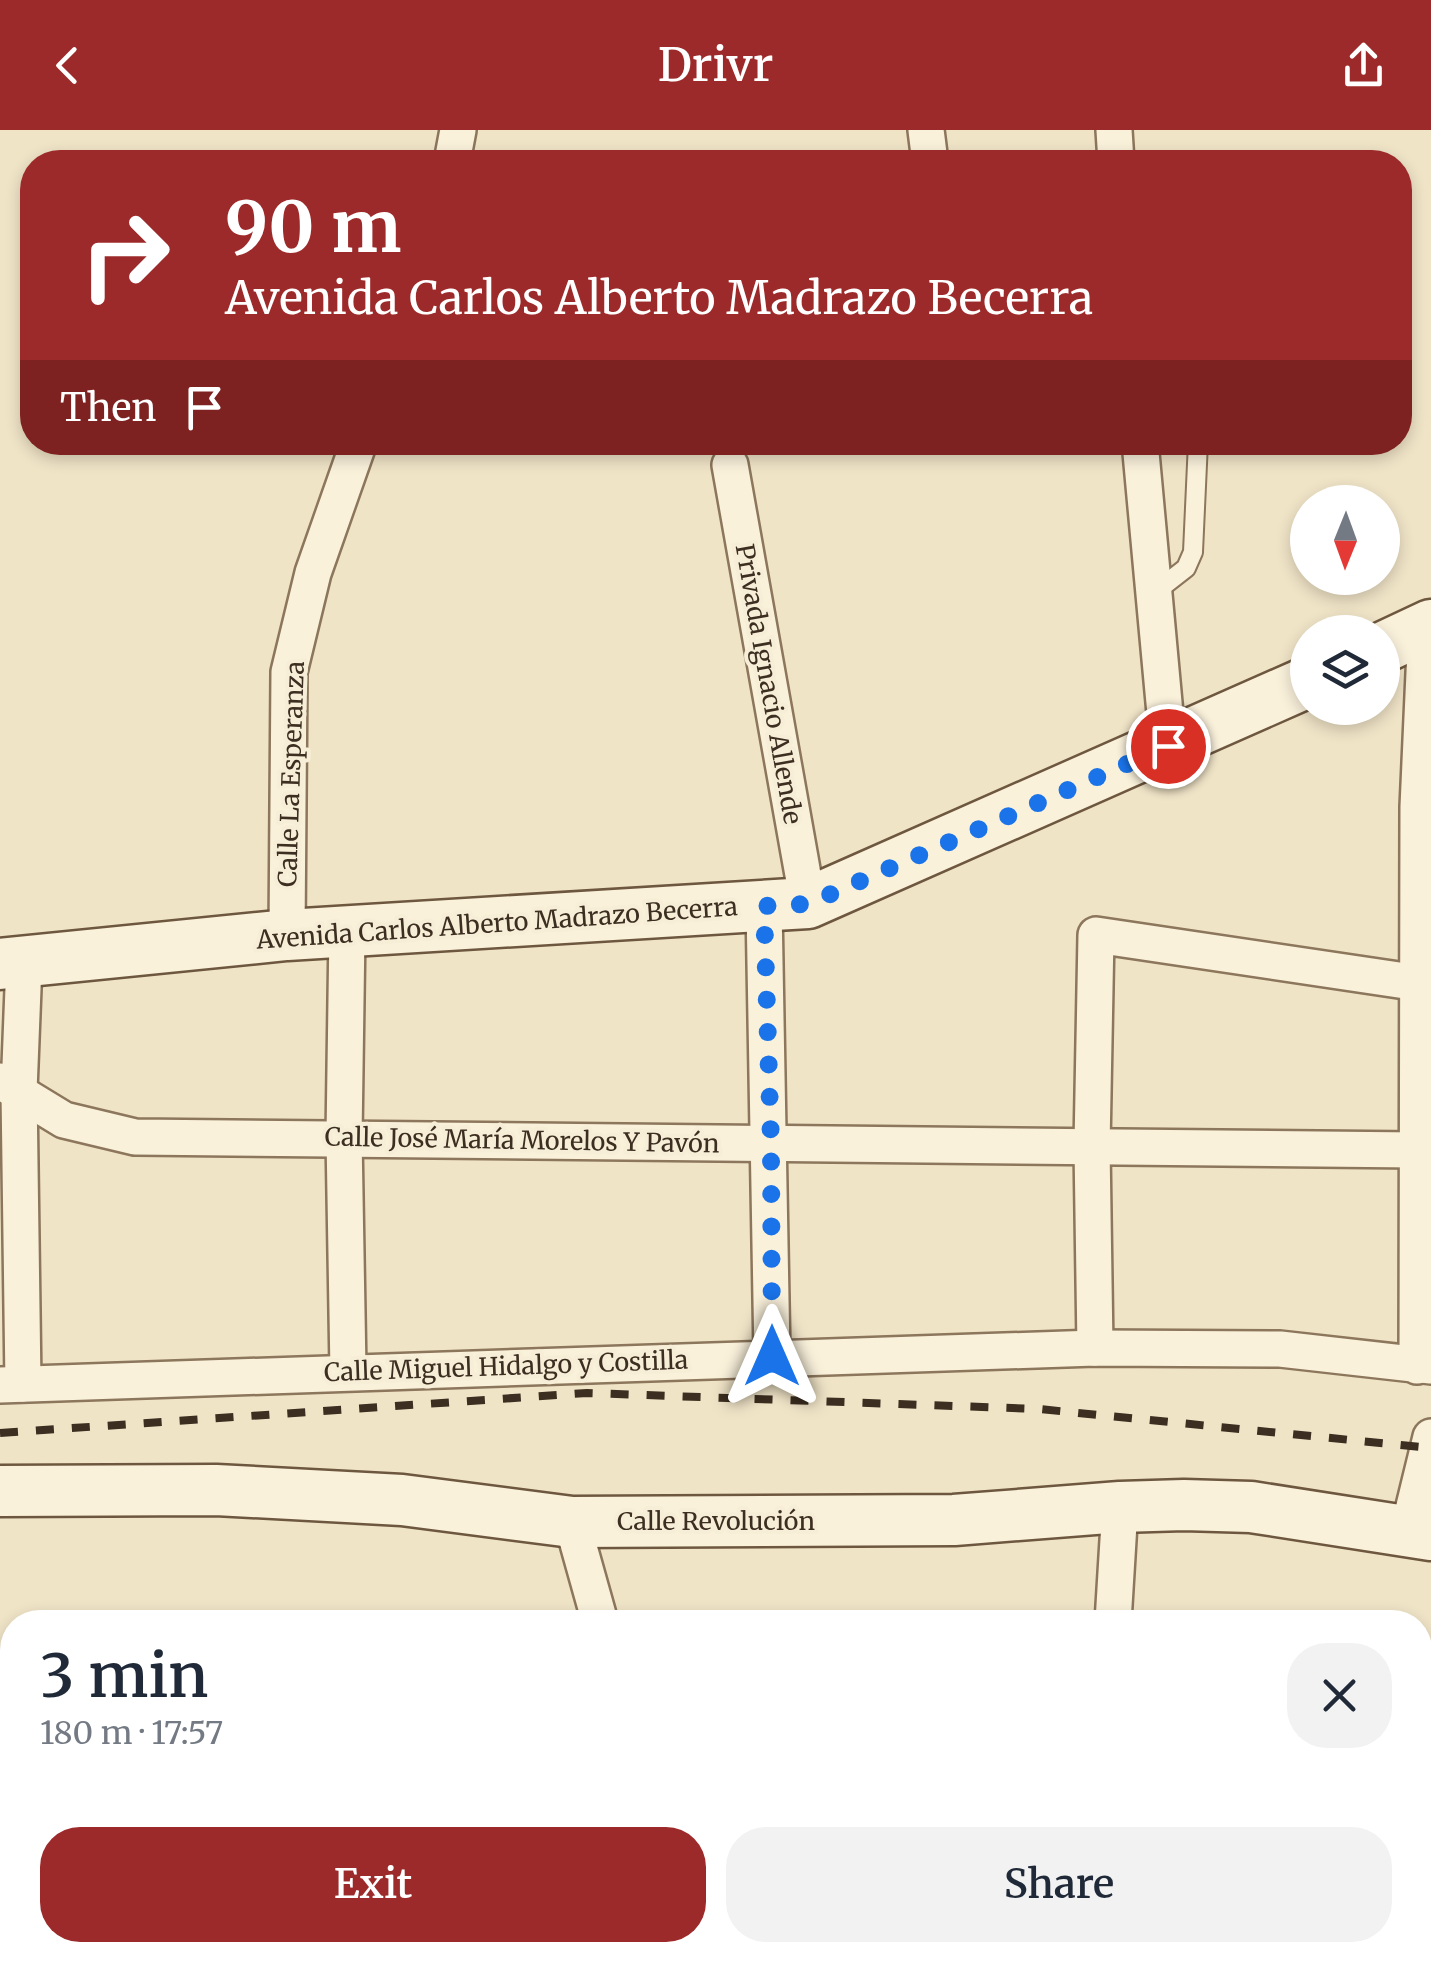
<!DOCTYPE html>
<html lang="en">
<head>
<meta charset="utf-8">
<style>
	:root { --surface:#fff; --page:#f2f2f3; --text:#1f2937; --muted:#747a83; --accent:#9d2a2a }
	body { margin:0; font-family:Merriweather,serif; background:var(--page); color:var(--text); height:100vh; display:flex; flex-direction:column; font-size:38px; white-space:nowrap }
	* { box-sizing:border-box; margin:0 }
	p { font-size:32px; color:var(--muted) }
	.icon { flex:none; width:55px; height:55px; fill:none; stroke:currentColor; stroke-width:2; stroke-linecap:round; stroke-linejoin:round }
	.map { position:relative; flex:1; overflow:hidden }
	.side { position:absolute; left:0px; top:1480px; width:1432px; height:352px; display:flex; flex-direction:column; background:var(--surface); border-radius:40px 40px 0 0; box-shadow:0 5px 15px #0003 }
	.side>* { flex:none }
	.hud { position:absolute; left:20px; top:20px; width:1392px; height:305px; border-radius:40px; box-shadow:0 5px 15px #0003; background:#9d2a2a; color:#fff; overflow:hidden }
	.needle { width:65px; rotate:181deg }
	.buttons { position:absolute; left:1290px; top:355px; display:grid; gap:20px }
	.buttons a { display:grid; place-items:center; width:110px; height:110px; border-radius:50%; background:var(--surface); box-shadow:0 5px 15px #0003; font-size:50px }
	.pin { position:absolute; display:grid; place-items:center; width:85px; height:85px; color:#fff; margin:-42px; border:5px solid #fff; border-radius:50%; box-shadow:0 2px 10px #0007 }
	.me { position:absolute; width:110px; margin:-55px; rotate:0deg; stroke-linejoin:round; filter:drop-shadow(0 0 8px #0008) }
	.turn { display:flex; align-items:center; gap:35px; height:210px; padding:0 40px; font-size:45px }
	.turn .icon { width:130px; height:130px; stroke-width:2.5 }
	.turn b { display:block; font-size:70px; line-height:85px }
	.then { display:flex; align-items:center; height:95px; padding:0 40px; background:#0003; gap:20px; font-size:38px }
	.round { display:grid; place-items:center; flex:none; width:105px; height:105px; border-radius:40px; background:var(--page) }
	.summary { display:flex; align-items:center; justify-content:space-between; height:170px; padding:0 40px }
	h1 { font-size:60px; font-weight:600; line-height:75px }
	.button { display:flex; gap:20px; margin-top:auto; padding:20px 40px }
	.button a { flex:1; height:115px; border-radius:40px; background:var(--accent); color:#fff; font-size:40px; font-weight:600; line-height:115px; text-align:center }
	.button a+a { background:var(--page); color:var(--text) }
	header { display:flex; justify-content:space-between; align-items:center; height:130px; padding:0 40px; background:var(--accent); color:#fff; font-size:45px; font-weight:600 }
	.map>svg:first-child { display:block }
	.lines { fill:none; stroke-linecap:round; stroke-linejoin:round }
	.lane-casing { stroke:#8c765c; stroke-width:22 }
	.street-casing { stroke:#8c765c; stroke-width:40 }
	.secondary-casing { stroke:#6e573f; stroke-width:55 }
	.lane { stroke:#faf1db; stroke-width:18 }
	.street { stroke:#faf1db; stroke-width:35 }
	.secondary { stroke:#faf1db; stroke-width:50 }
	.rail { stroke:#3c2e20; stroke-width:8; stroke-dasharray:18 18; stroke-linecap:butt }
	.route { stroke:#1a73e8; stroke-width:18; stroke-dasharray:0 32.4 }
	.labels { text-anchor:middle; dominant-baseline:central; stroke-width:8; stroke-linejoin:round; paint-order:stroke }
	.street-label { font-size:25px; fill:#3c2e20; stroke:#f7eed7 }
</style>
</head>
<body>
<header><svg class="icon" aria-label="back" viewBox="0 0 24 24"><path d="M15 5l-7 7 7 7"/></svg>Drivr<svg class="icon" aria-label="share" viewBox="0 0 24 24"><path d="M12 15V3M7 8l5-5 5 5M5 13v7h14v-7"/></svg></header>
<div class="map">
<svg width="1431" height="1831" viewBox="0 0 1431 1831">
	<rect width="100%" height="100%" fill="#f0e4c7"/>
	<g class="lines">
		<g class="lane-casing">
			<path id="lane" d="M 1154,463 L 1186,438 L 1193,422 L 1198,312"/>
		</g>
		<g class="street-casing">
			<g id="street">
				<path d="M 926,0 L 930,32"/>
				<path d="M 1114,0 L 1116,32"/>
				<path d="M 452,32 L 458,0"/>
				<path d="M 1140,312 L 1168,616"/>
				<path d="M 730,335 L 808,773"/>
				<path d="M 764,777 L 772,1226"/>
				<path d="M 347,801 L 344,1007 L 348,1241"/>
				<path d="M 287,805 L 289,542 L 313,443 L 359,312"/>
				<path d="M 0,951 L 64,990 L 135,1007 L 1417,1020"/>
				<path d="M 1095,1218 L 1092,1016 L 1096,805 L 1419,853"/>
				<path d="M 1417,1236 L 1418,677 L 1426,498"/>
				<path d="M 23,1254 L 19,961 L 24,833"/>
				<path d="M 0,1255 L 1095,1218 L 1280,1219 L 1431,1236"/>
				<path d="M 572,1392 L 600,1492"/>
				<path d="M 1408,1401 L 1431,1307"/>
				<path d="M 1113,1492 L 1120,1377"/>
				<path d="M 1420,1603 L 1431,1604"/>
				<path d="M 0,1736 L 12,1737"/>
				<path d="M 1420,1803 L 1431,1805"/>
				<path d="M 632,1820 L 634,1831"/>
				<path d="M 925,1831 L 925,1820"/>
			</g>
		</g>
		<g class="secondary-casing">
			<g id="secondary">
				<path d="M 1382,518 L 1431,495"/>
				<path d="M 0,834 L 287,805 L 808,773 L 1308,552"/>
				<path d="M 0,1361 L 216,1360 L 402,1370 L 572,1392 L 954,1390 L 1120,1377 L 1184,1375 L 1251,1377 L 1431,1405"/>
			</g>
		</g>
		<use href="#lane" class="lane"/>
		<use href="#street" class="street"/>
		<use href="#secondary" class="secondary"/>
		<path class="rail" d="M 0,1303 L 587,1263 L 1039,1279 L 1431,1318"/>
	</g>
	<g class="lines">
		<path class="route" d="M 772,1226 L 771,1014 L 764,776 L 808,774 L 1168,616"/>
	</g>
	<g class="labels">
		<g class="street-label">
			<text transform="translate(769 554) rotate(80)">Privada Ignacio Allende</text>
			<text transform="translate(291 644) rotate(-88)">Calle La Esperanza</text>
			<text transform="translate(497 793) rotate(-4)">Avenida Carlos Alberto Madrazo Becerra</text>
			<text transform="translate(522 1010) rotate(1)">Calle José María Morelos Y Pavón</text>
			<text transform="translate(506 1236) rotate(-2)">Calle Miguel Hidalgo y Costilla</text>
			<text x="716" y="1391">Calle Revolución</text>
		</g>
	</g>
</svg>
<div class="buttons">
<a><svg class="needle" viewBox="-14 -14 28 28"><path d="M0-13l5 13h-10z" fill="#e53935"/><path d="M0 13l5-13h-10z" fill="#747a83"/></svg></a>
<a><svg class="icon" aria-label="layers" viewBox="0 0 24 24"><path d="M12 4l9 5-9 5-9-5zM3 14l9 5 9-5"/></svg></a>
</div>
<div class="pin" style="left:1168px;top:616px;background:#d93025"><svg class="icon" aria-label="arrive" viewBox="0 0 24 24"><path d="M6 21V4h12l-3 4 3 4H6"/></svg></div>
<svg class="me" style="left:772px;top:1226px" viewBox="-20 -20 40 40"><path d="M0-17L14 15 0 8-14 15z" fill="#1a73e8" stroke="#fff" stroke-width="4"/></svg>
<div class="hud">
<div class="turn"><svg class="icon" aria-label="right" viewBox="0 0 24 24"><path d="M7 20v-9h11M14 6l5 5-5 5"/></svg><div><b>90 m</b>Avenida Carlos Alberto Madrazo Becerra</div></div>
<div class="then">Then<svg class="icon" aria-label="arrive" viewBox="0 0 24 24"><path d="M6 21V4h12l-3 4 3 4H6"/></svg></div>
</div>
<section class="side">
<div class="summary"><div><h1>3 min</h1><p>180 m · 17:57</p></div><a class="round"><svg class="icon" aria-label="close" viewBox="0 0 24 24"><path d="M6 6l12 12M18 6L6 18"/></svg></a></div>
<div class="button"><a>Exit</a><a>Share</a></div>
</section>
</div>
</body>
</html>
